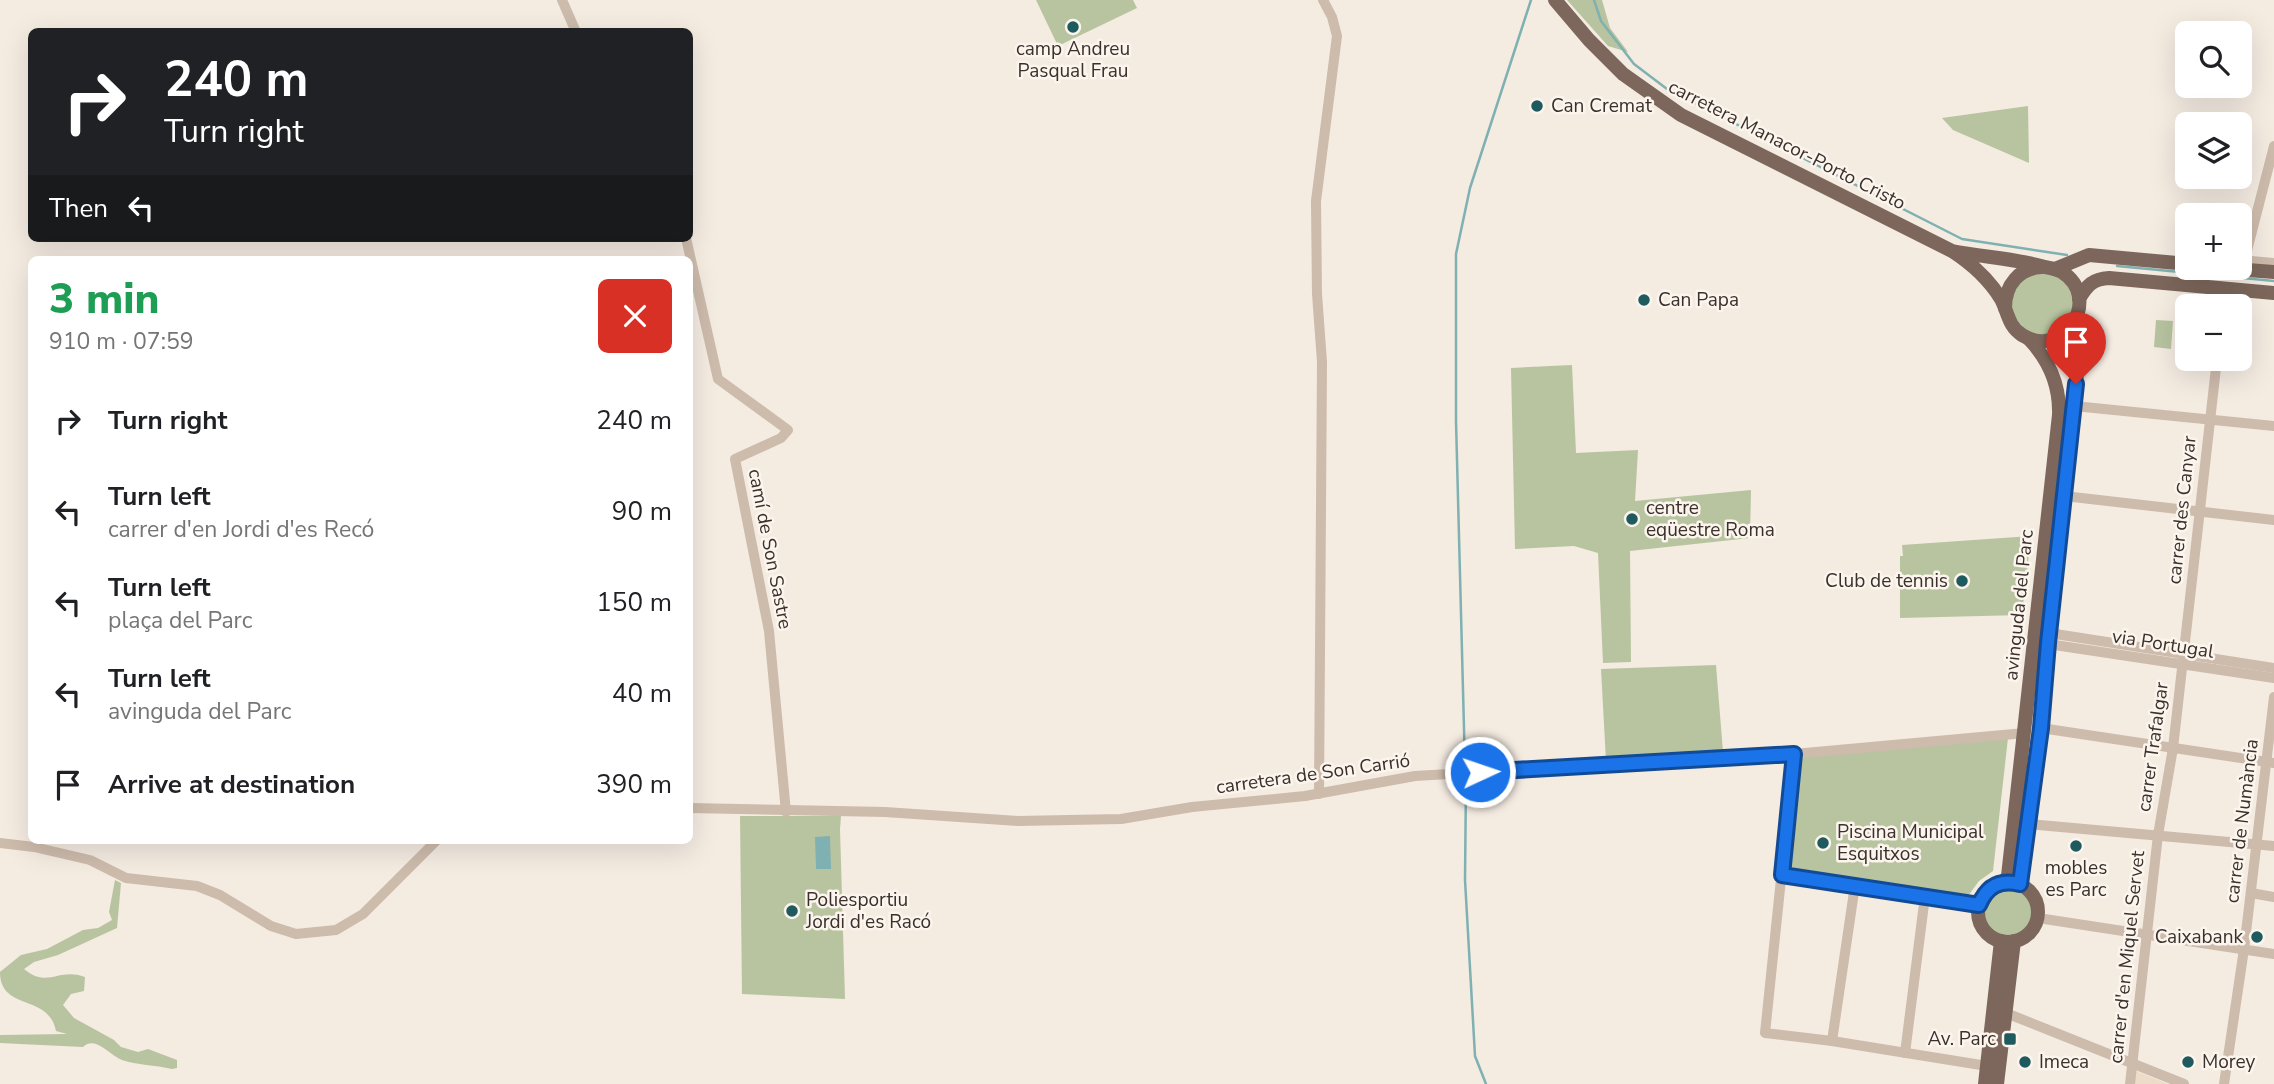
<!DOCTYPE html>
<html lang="en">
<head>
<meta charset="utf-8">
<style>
	:root { --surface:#fff; --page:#f6f6f6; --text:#202124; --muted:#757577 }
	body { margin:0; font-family:"Nunito Sans",sans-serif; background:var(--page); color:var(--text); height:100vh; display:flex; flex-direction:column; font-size:26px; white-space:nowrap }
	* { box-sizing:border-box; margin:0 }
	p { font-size:23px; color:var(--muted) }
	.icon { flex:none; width:38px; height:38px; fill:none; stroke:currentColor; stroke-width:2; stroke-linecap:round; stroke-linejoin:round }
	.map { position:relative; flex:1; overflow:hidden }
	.panel { position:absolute; left:28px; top:256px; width:665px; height:588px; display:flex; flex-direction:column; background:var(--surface); border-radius:10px; box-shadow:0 7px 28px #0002 }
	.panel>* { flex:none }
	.top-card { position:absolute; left:28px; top:28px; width:665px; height:214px; border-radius:10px; box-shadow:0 7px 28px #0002; background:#202124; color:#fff; overflow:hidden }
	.buttons { position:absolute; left:2175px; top:21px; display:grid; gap:14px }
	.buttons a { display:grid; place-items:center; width:77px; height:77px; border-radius:10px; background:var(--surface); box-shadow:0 7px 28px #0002; font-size:35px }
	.pin { position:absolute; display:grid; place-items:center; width:60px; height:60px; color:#fff; margin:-72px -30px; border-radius:50% 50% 50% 0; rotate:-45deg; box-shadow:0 0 7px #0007 }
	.pin .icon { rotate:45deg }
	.me { position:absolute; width:77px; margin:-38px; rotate:87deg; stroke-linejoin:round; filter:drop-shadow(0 0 5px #0008) }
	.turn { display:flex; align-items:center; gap:24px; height:147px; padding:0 21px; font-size:32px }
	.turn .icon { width:91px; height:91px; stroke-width:2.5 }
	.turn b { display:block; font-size:49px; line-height:60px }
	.then { display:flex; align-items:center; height:66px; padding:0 21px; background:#0003; gap:14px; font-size:26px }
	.round { display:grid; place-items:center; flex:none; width:74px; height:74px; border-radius:10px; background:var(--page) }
	.summary { display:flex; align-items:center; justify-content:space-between; height:119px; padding:0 21px }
	h1 { font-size:42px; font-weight:800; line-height:52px; color:#1e9e55 }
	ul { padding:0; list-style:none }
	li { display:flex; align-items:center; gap:21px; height:91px; padding:0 21px }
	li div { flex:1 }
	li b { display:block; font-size:26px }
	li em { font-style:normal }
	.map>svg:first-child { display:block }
	.green { fill:#b8c4a0 }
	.plaza { fill:#ecdcc8 }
	.water { fill:#7fb0b2 }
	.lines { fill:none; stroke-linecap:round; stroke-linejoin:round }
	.stream { stroke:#7fb0b2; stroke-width:2.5 }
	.minor { stroke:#cdbbac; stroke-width:10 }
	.major { stroke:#7d675c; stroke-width:14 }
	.route-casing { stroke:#114b97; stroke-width:18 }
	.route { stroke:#1a73e8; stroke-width:12 }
	.poi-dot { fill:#1f5a5e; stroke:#fbf5ee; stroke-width:2.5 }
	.labels { text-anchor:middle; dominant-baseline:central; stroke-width:5; stroke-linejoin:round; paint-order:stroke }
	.poi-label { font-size:19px; fill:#3b302b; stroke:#fbf5ee; text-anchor:start }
	.street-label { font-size:19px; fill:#3b302b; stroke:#fbf5ee }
</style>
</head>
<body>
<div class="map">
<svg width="2274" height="1084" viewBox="0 0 2274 1084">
	<rect width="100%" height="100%" fill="#f4ebe1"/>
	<g class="green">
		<path d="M 1036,0 L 1133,0 L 1137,8 L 1058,46 Z"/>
		<path d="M 1567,0 L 1602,0 L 1610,28 L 1628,52 L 1608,46 Z"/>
		<path d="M 2028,106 L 2029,163 L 1953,130 L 1942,118 Z"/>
		<path d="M 2048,272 C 2054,275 2061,278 2066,284 C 2079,300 2072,327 2052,334 C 2046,336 2036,334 2030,334 C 2007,311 2005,305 2024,277 Z"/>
		<path d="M 2156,320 L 2173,321 L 2171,349 L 2154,347 Z"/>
		<path d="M 1572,365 L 1576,453 L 1638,450 L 1635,501 L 1751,490 L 1750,538 L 1630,551 L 1631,662 L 1603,663 L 1598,553 L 1574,546 L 1515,549 L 1511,368 Z"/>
		<path d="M 2031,536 L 2022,615 L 1900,618 L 1900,556 L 1903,556 L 1902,545 Z"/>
		<path d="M 1716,665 L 1723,752 L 1606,761 L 1601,669 Z"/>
		<path d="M 2008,738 L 1993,871 L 1979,881 L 1968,896 L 1791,868 L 1788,865 L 1801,757 Z"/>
		<path d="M 740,816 L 841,816 L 840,829 L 845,999 L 742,994 Z"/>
		<path d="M 115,880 L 121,883 L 117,928 L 58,955 L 34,962 L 24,969 C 48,989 58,967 85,977 L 84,991 L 71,994 L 63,1005 L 74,1018 L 114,1040 L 121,1047 L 138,1052 L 148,1049 L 177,1060 L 177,1068 L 172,1069 C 155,1065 137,1065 122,1060 C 110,1056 96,1035 83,1047 L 0,1043 L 0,1035 L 67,1034 L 56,1031 C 55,1027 54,1023 52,1020 C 39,997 0,1007 0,972 L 21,955 L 47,949 L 83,930 L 98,928 L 112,920 L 109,912 Z"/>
		<circle cx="2008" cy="912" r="24"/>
	</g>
	<path class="plaza" d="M 2131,1069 L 2168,1084 L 2131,1084 Z"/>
	<path class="water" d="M 830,836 L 831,869 L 816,869 L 815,837 Z"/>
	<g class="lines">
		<g class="stream">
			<path d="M 1594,0 L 1601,21 L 1634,64 L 1667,89 L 1962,239 L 2067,255"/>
			<path d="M 2117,266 L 2274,281"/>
			<path d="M 1465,767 L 1456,421 L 1456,254 L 1470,188 L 1531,0"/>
			<path d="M 1466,780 L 1465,880 L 1475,1056 L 1486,1084"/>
		</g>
		<g class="minor">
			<path d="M 562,0 L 576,32"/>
			<path d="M 686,238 L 718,379 L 788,430 L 781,438 L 735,459 L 769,631 L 786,812"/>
			<path d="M 2240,260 L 2274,263"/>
			<path d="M 2242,270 L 2274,146"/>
			<path d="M 2223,306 L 2225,289"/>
			<path d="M 2074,406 L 2274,426"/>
			<path d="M 2064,496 L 2274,520"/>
			<path d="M 2049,633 L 2274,668"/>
			<path d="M 2048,644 L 2274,678"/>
			<path d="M 2041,728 L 2274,763"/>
			<path d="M 1794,754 L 1765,1033 L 1832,1041 L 1987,1066"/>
			<path d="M 1319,794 L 1322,362 L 1317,294 L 1316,201 L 1337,36 L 1332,17 L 1323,0"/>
			<path d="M 690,808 L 885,812 L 1018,821 L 1121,819 L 1192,807 L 1305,796 L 1415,776 L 1794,754 L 2025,733"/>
			<path d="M 2028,824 L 2274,846"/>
			<path d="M 0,843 L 34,847 L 90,860 L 126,878 L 197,886 L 220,895 L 271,926 L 296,934 L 336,930 L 363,914 L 437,840"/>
			<path d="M 1782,875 L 1979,905"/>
			<path d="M 2251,893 L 2274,897"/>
			<path d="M 2038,918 L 2274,954"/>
			<path d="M 2006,1013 L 2184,1084"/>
			<path d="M 1832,1041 L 1855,885"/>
			<path d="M 1905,1053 L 1925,896"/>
			<path d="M 2130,1084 L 2158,835 L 2173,748 L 2217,359"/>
			<path d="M 2224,1084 L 2244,949 L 2274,697"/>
		</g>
		<g class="major">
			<path d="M 1555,0 L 1589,40 L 1623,74 L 1681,115 L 1952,251 C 1972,264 1988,278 2001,299 C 2008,312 2008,326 2022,335 C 2064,361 2103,298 2062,272 C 2055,268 2048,268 2041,266 C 2012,258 1982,257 1952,251"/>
			<path d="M 2221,268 L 2274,272"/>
			<path d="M 2055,269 L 2089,255 L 2188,264"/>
			<path d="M 2079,299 C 2087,285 2093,279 2109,278 L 2274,293"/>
			<path d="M 2005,308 C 2005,285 2019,268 2042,267"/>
			<path d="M 2004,882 L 2008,876 L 2059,415 C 2060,385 2049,360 2029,339"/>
			<circle cx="2008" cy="912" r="30"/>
			<path d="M 2020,884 L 2041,728 L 2048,644 L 2074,406 L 2080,340 L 2077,316"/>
			<path d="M 1985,1084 L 2001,941"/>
			<path d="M 1997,1084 L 2014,941"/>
		</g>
	</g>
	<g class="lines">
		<g class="route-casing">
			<path id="route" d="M 1480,772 L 1794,754 L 1782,875 L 1979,905 C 1987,886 2000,879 2020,884 L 2041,728 L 2048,643 L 2076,384"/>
		</g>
		<use href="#route" class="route"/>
	</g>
	<g class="poi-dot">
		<circle cx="1073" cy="27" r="7"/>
		<circle cx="1537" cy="106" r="7"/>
		<circle cx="1644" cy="300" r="7"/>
		<circle cx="1632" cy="519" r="7"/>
		<circle cx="1962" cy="581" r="7"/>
		<circle cx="1823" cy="843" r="7"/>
		<circle cx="2076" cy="846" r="7"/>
		<circle cx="792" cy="911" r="7"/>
		<circle cx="2257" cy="937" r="7"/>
		<rect x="2003" y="1032" width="14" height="14" rx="3.5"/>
		<circle cx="2025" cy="1062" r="7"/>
		<circle cx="2188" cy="1062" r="7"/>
	</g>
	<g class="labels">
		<g class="poi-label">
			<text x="1073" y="49" text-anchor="middle">camp Andreu<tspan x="1073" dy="22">Pasqual Frau</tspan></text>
			<text x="1551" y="106">Can Cremat</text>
			<text x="1658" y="300">Can Papa</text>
			<text x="1646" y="508">centre<tspan x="1646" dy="22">eqüestre Roma</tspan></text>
			<text x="1948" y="581" text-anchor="end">Club de tennis</text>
			<text x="1837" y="832">Piscina Municipal<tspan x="1837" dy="22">Esquitxos</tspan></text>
			<text x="2076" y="868" text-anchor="middle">mobles<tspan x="2076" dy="22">es Parc</tspan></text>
			<text x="806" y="900">Poliesportiu<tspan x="806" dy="22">Jordi d'es Racó</tspan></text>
			<text x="2243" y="937" text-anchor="end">Caixabank</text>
			<text x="1996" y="1039" text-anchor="end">Av. Parc</text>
			<text x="2039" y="1062">Imeca</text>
			<text x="2202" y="1062">Morey</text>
		</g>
		<g class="street-label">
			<text transform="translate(1787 145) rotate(27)">carretera Manacor-Porto Cristo</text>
			<text transform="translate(2182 510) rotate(-84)">carrer des Canyar</text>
			<text transform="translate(770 549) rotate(79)">camí de Son Sastre</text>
			<text transform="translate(2019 605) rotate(-84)">avinguda del Parc</text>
			<text transform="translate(2163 644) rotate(9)">via Portugal</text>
			<text transform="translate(2153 747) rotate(-82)">carrer Trafalgar</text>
			<text transform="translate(1313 774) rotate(-8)">carretera de Son Carrió</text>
			<text transform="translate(2242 821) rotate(-83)">carrer de Numància</text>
			<text transform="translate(2127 957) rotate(-84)">carrer d'en Miquel Servet</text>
		</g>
	</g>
</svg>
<div class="buttons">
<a><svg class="icon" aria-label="search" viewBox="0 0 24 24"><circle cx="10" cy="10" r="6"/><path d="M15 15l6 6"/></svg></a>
<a><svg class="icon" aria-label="layers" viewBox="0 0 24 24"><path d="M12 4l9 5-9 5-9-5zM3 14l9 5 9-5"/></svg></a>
<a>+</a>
<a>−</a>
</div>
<div class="pin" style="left:2076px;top:384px;background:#d93025"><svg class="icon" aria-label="arrive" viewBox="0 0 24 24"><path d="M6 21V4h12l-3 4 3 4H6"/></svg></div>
<svg class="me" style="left:1480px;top:772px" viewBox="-20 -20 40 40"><circle r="17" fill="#1a73e8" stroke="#fff" stroke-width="3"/><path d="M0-11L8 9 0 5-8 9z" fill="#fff"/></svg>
<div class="top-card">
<div class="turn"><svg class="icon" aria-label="right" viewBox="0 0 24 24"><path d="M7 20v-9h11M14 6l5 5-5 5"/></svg><div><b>240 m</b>Turn right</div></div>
<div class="then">Then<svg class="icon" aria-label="left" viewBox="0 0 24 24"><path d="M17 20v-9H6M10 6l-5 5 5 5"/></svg></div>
</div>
<section class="panel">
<div class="summary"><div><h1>3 min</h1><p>910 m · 07:59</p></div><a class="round" style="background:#d93025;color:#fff"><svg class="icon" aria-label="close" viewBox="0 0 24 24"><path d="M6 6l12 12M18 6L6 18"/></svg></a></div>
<ul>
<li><svg class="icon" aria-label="right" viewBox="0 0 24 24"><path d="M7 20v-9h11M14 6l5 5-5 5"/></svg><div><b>Turn right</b></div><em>240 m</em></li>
<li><svg class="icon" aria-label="left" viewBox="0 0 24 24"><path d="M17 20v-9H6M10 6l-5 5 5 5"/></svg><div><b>Turn left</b><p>carrer d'en Jordi d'es Recó</p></div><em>90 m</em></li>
<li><svg class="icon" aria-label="left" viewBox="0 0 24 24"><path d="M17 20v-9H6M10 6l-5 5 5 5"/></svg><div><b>Turn left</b><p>plaça del Parc</p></div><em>150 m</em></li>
<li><svg class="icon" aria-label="left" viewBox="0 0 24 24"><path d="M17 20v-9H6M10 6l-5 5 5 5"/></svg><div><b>Turn left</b><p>avinguda del Parc</p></div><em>40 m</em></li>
<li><svg class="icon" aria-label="arrive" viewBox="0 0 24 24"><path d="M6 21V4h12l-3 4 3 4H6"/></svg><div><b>Arrive at destination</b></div><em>390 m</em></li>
</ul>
</section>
</div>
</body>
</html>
